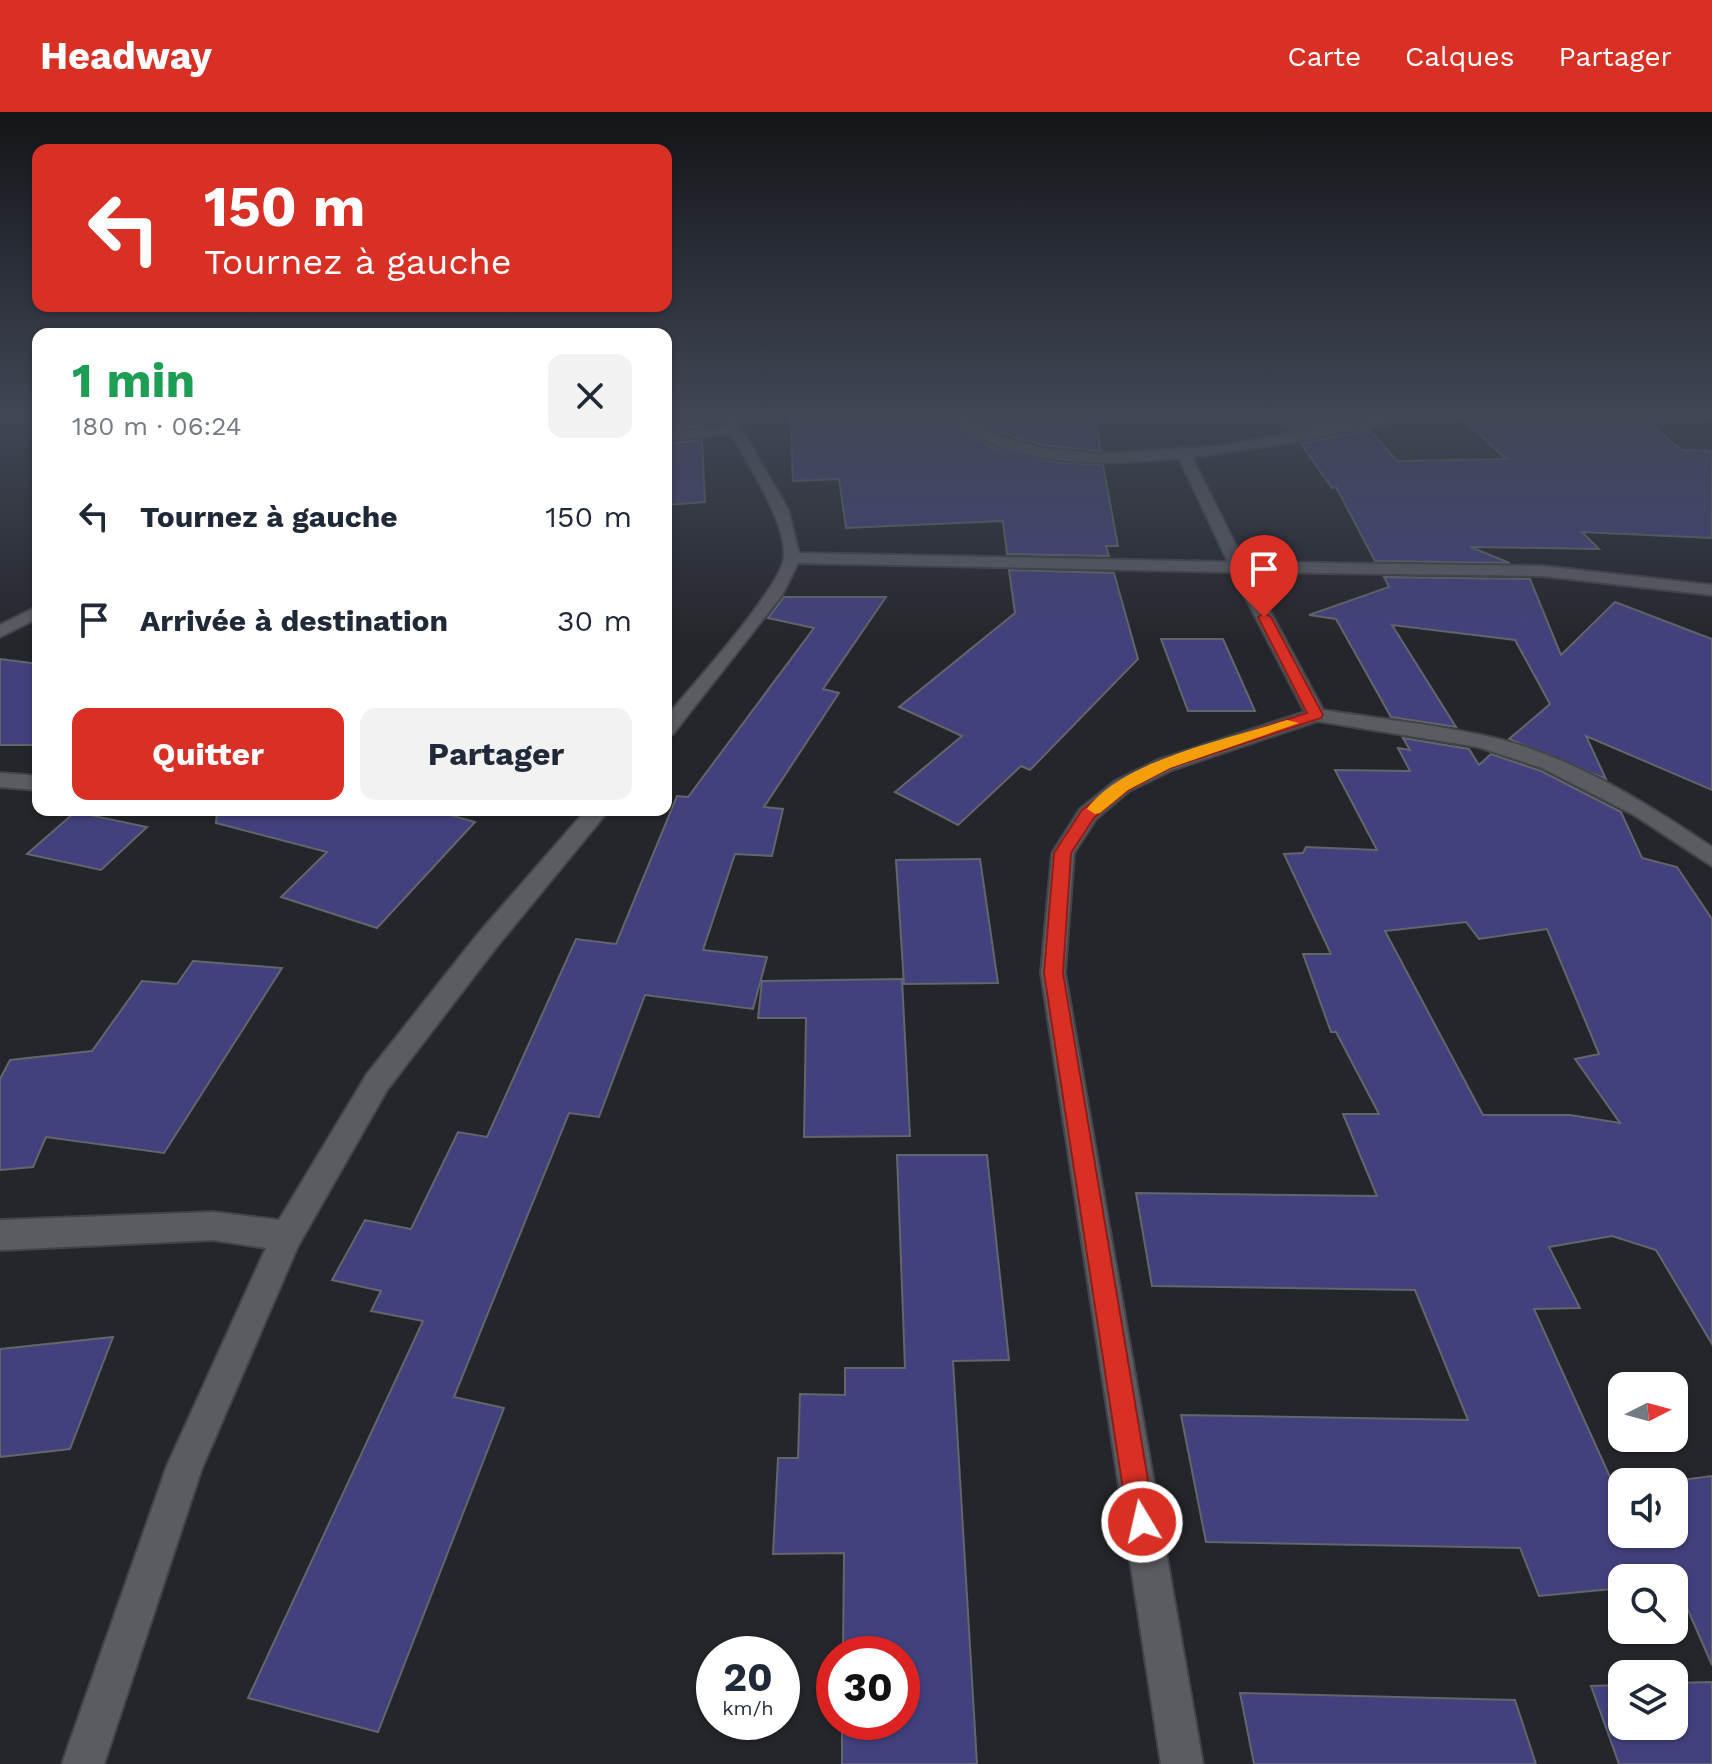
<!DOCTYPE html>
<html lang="fr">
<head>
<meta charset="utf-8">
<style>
	:root { --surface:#fff; --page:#f2f2f3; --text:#1f2937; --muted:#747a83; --accent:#d93025 }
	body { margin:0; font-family:"Work Sans",sans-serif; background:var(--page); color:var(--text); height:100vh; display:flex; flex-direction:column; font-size:30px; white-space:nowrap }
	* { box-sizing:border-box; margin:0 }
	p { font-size:26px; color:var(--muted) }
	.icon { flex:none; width:44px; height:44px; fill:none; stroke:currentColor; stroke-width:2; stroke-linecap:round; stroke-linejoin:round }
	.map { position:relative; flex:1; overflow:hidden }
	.drawer { position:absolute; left:32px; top:216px; width:640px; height:488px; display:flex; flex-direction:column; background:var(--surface); border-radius:16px; box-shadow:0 2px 6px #0004 }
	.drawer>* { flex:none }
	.hud { position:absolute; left:32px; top:32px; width:640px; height:168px; border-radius:16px; box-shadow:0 2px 6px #0004; background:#d93025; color:#fff; overflow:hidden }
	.needle { width:52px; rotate:84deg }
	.buttons { position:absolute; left:1608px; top:1260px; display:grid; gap:16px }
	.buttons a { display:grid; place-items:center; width:80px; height:80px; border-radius:16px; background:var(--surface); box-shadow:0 2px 6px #0004; font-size:40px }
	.speed { position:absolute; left:696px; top:1524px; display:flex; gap:16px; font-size:40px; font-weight:700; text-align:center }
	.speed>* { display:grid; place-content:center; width:104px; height:104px; border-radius:50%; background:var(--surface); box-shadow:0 2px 6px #0004; line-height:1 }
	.speed small { font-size:20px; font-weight:400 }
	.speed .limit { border:12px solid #d22; background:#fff; color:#111 }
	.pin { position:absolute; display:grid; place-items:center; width:68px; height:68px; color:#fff; margin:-82px -34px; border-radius:50% 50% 50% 0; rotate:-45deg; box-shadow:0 0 8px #0007 }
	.pin .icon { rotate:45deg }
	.me { position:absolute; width:88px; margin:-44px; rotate:351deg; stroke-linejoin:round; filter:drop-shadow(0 0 6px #0008) }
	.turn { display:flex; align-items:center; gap:28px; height:168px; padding:0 40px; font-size:36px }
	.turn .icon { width:104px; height:104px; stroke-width:2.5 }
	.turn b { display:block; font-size:56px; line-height:68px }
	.round { display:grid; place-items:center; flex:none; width:84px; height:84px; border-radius:16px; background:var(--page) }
	.overview { display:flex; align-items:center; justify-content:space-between; height:136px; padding:0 40px }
	h1 { font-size:48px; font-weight:700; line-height:60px; color:#1e9e55 }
	.cta { display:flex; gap:16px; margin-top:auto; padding:16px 40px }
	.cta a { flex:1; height:92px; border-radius:16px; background:var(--accent); color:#fff; font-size:32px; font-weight:700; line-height:92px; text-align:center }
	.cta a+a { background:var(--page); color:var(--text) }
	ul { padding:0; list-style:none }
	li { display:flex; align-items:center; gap:24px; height:104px; padding:0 40px }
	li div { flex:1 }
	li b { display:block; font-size:30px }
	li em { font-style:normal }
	header { display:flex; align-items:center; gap:48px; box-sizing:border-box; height:112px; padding:0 40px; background:var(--accent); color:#fff }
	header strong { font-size:38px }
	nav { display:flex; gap:44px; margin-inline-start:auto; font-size:28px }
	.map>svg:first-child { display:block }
	.building { fill:#41427d; stroke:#64656b; stroke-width:2; fill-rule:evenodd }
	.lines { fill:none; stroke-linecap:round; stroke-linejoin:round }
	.minor-casing { stroke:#434448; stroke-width:4 }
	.minor { fill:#5b5c62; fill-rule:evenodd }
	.route { fill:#d93025; stroke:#8d1f18; stroke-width:2 }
	.slow { fill:#f59e0b }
</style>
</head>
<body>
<header>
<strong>Headway</strong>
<nav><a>Carte</a><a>Calques</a><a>Partager</a></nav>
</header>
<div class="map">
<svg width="1712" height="1652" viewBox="0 0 1712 1652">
	<rect width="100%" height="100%" fill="#25262b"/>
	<g class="building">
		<path d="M 666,301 L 701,301 L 702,314 L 666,318 Z"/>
		<path d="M 790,301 L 943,301 L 967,322 L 995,336 L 1055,350 L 1103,353 L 1118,434 L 1106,434 L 1109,444 L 1007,442 L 1003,409 L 846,416 L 839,367 L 793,369 Z"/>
		<path d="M 965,301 L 1094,301 L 1101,339 L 1043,333 L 997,320 Z"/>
		<path d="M 1278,301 L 1356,301 L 1360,305 L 1291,318 Z"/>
		<path d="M 1456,301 L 1636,301 L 1682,338 L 1712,339 L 1712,426 L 1582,420 L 1599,437 L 1470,435 L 1510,451 L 1375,449 L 1336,375 L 1332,376 L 1301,332 L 1370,318 L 1397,349 L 1506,347 Z"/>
		<path d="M 702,328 L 705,390 L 666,393 L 666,332 Z"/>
		<path d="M 1009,458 L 1114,461 L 1138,547 L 1030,658 L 1021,654 L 958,713 L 895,680 L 962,624 L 899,595 L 1015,501 Z"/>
		<path d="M 1384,465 L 1530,467 L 1561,543 L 1615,490 L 1712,527 L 1712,678 L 1586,624 L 1606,667 L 1509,627 L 1550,592 L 1515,528 L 1392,513 L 1456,615 L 1391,605 L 1336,507 L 1309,503 L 1389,475 Z"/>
		<path d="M 784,485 L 886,485 L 823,577 L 839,581 L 764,695 L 783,697 L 772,744 L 735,742 L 703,838 L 767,845 L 753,897 L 645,883 L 599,1005 L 569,1001 L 454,1285 L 504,1296 L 378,1620 L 248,1586 L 423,1209 L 371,1199 L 381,1179 L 332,1168 L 365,1108 L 411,1117 L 458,1020 L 487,1025 L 576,827 L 616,832 L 677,684 L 688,685 L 814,516 L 768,506 Z"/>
		<path d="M 1161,527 L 1223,527 L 1255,599 L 1188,599 Z"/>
		<path d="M 0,547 L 38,552 L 38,633 L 0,633 Z"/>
		<path d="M 1403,626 L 1469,637 L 1479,653 L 1491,642 L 1541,659 L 1621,700 L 1642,746 L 1677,755 L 1712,807 L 1712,1232 L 1656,1138 L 1612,1124 L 1549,1135 L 1580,1196 L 1534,1197 L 1615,1376 L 1622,1376 L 1622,1422 L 1674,1422 L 1674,1370 L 1667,1370 L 1712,1364 L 1712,1553 L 1674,1466 L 1622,1466 L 1622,1476 L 1539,1484 L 1520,1436 L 1206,1430 L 1181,1303 L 1468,1308 L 1415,1178 L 1152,1174 L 1136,1081 L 1377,1084 L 1343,1002 L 1379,1002 L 1336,920 L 1331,920 L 1303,842 L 1331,842 L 1284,742 L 1303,741 L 1306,735 L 1377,738 L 1335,658 L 1410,659 L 1398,636 L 1410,638 ZM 1466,810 L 1479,827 L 1547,817 L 1599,942 L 1575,947 L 1620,1011 L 1570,1003 L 1483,1003 L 1385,819 Z"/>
		<path d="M 217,698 L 432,698 L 475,710 L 377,816 L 281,785 L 327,740 L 216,711 Z"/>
		<path d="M 75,700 L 147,715 L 101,758 L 27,742 Z"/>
		<path d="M 980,747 L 998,871 L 904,872 L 896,748 Z"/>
		<path d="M 193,849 L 282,856 L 164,1041 L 46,1025 L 33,1055 L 0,1058 L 0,967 L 10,948 L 92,939 L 142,869 L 177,872 Z"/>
		<path d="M 902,867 L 910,1024 L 804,1025 L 806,906 L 758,906 L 762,869 Z"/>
		<path d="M 897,1043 L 987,1043 L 1009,1248 L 953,1249 L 977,1652 L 842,1652 L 842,1610 L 902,1610 L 902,1542 L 843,1542 L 844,1441 L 773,1442 L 778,1346 L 798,1346 L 800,1282 L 845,1283 L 845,1256 L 905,1256 Z"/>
		<path d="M 113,1225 L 70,1337 L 0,1345 L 0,1237 Z"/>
		<path d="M 1712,1570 L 1712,1652 L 1619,1652 L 1591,1574 L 1622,1573 L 1622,1614 L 1674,1614 L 1674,1571 Z"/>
		<path d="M 1240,1581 L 1515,1588 L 1536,1652 L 1254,1652 Z"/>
	</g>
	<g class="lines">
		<g class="minor-casing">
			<g id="minor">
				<path d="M 720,301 L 732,301 L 788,397 L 799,441 L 1228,450 L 1179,346 C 1105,354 1002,357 946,301 L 960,301 L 996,323 L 1042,336 L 1098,342 L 1223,334 L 1397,301 L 1384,312 L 1283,332 L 1192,345 L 1244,450 L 1542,454 L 1712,473 L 1712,483 L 1542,464 L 1249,460 L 1323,598 C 1375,606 1429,612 1481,623 C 1565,640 1642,688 1712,735 L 1712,754 L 1634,703 L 1542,656 L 1478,635 L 1317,609 L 1172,658 L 1129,679 L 1096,707 L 1074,741 L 1065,861 L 1203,1652 L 1161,1652 L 1041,861 L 1052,741 L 1080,697 L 1115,669 L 1158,648 L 1305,600 L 1232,460 L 798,451 L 782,483 L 673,622 L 666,624 L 666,605 C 690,576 780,477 784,446 C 788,413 747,350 731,321 L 666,329 L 666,321 L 727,314 Z"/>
				<path d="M 1705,301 L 1712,301 L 1712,305 L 1706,304 Z"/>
				<path d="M 38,494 L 38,506 L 0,525 L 0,513 Z"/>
				<path d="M 0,661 L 38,664 L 38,678 L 0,675 Z"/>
				<path d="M 586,698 L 609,698 L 495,837 L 387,978 L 298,1134 L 202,1356 L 104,1652 L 62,1652 L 167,1354 L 266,1136 L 213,1128 L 0,1138 L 0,1108 L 213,1100 L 279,1108 L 367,962 L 477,823 Z"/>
			</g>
		</g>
		<use href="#minor" class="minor"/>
	</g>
	<linearGradient id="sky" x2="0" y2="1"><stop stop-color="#141518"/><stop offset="0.57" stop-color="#404755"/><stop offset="1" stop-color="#404755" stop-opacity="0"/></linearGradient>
	<rect width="1712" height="532" fill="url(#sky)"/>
	<path class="route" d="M 1264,501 L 1271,505 L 1323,603 L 1321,606 L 1170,656 L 1128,678 L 1094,706 L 1071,741 L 1063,861 L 1155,1410 L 1151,1420 L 1142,1424 L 1132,1420 L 1128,1410 L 1044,861 L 1054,741 L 1082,698 L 1117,671 L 1160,649 L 1307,601 L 1258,505 Z"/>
	<path class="slow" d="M 1287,608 L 1299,611 L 1170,656 L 1128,678 L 1100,701 L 1095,702 L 1087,697 C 1124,647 1229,627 1287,608 Z"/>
</svg>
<div class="buttons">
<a><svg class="needle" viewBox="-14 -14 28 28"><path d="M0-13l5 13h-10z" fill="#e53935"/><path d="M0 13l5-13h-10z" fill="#747a83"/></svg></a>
<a><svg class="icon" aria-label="sound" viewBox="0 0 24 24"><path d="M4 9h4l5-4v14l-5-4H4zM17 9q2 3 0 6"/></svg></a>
<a><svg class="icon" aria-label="search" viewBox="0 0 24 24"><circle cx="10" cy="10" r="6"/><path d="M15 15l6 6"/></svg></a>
<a><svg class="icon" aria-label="layers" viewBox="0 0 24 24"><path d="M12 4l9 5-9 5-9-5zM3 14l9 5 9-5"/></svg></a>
</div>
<div class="speed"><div>20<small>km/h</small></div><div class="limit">30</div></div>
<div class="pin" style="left:1264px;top:505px;background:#d93025"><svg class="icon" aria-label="arrive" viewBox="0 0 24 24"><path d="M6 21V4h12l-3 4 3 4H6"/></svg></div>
<svg class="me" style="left:1142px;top:1410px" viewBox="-20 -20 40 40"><circle r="17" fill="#d93025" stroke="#fff" stroke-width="3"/><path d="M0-11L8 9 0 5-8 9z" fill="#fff"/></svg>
<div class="hud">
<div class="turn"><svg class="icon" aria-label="left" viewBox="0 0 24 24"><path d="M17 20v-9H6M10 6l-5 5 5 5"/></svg><div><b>150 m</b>Tournez à gauche</div></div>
</div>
<section class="drawer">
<div class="overview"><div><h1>1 min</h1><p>180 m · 06:24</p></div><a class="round"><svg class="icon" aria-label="close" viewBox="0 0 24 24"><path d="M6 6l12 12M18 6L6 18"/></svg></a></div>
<ul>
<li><svg class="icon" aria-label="left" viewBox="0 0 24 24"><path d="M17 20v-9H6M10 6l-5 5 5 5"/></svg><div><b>Tournez à gauche</b></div><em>150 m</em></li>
<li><svg class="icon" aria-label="arrive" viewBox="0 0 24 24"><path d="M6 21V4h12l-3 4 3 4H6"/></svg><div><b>Arrivée à destination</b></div><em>30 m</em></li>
</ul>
<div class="cta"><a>Quitter</a><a>Partager</a></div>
</section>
</div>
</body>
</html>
